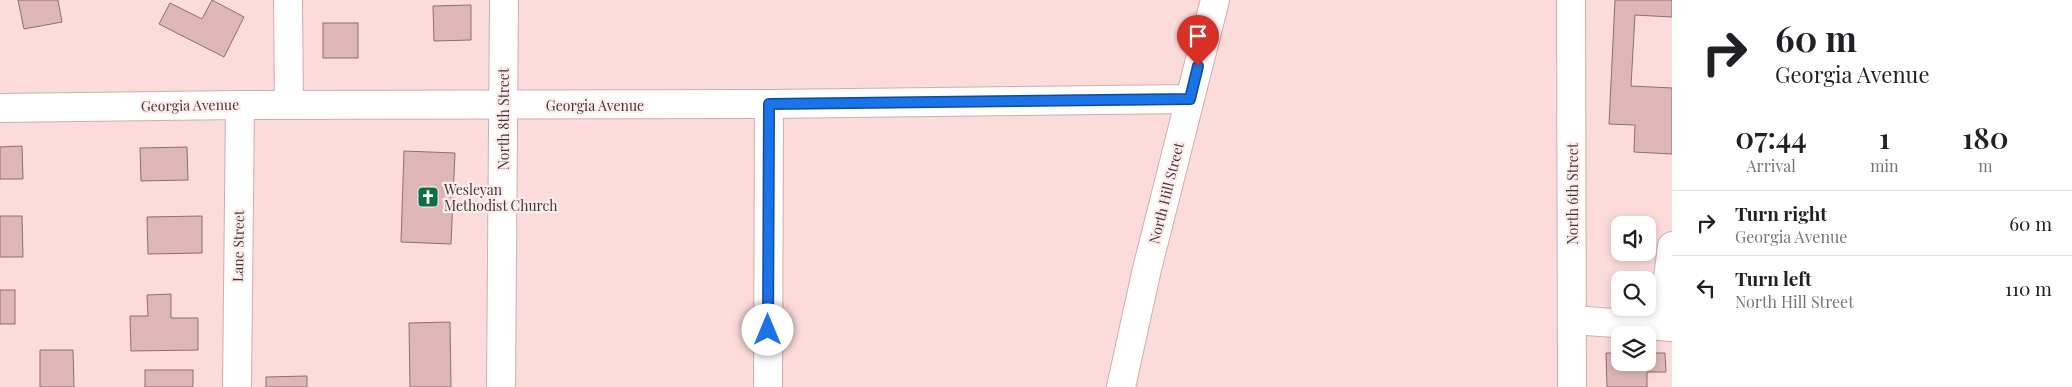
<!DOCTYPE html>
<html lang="en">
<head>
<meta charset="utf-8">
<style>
	:root { --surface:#fff; --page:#f2f2f2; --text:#202124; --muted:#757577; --line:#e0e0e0 }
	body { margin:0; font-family:"Playfair Display",serif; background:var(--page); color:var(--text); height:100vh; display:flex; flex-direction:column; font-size:19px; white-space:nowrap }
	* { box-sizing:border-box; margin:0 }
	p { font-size:16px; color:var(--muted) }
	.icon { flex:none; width:28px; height:28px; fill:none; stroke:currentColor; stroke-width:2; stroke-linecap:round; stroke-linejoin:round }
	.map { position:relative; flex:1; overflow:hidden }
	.sheet { display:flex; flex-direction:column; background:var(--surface); width:400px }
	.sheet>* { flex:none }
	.top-card { background:#fff; color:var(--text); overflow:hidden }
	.tools { position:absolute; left:1611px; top:216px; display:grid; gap:10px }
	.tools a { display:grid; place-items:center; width:45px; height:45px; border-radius:10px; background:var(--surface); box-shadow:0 2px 8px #0003; font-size:25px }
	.pin { position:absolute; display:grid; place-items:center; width:42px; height:42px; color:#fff; margin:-51px -21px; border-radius:50% 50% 50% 0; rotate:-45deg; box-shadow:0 0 5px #0007 }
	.pin .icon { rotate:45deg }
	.me { position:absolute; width:55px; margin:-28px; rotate:0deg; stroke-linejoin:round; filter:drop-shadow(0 0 4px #0008) }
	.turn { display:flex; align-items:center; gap:18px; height:105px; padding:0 20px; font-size:22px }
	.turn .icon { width:65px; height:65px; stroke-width:2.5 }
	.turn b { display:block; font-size:35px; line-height:42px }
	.eta { display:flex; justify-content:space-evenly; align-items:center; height:85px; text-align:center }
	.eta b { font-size:30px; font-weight:600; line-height:35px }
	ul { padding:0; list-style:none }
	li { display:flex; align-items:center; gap:15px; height:65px; padding:0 20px; border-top:1px solid var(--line) }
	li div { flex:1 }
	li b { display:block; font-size:19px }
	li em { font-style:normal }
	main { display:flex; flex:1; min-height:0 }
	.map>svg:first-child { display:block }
	.building { fill:#deb6b7; stroke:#916d6d }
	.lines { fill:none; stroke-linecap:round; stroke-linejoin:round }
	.minor-casing { stroke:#d2acac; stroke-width:30 }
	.minor { stroke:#fff; stroke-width:28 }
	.route-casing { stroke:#114b97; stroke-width:12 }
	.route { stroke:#1a73e8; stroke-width:9 }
	.labels { text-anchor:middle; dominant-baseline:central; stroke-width:4.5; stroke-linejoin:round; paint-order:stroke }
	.street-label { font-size:14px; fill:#463636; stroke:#feeded }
	.poi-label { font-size:14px; fill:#463636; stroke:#feeded; text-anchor:start }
</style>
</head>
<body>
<main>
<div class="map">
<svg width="1672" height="387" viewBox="0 0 1672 387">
	<rect width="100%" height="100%" fill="#fcdbdb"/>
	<g class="building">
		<path d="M 18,0 L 58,0 L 62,22 L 24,29 Z"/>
		<path d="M 212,0 L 244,17 L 224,57 L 159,24 L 170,3 L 202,19 Z"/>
		<path d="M 1615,0 L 1672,0 L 1672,17 L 1635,15 L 1631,86 L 1672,88 L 1672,154 L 1634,152 L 1635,125 L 1609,124 Z"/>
		<path d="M 471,5 L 471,40 L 434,41 L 433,6 Z"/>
		<rect x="323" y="23" width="35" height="35"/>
		<path d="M 22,146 L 23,179 L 0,179 L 0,147 Z"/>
		<path d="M 187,147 L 188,180 L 141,181 L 140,148 Z"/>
		<path d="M 404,151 L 455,153 L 451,244 L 401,242 Z"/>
		<path d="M 0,216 L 22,216 L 23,257 L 0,257 Z"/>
		<path d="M 202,216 L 202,253 L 148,254 L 147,217 Z"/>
		<rect x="0" y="290" width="15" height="34"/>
		<path d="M 171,294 L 171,318 L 198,318 L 198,350 L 131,351 L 130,316 L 148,316 L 147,295 Z"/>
		<path d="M 450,322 L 451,387 L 410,387 L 409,323 Z"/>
		<path d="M 40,350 L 73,350 L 74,387 L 40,387 Z"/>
		<path d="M 1606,353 L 1620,353 L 1620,362 L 1648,362 L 1648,353 L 1665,353 L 1666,372 L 1647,372 L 1647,387 L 1607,387 Z"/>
		<rect x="145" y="370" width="48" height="17"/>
		<path d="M 307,376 L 307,387 L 266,387 L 266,377 Z"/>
	</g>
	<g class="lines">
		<g class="minor-casing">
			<g id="minor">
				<path d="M 288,0 L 289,105"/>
				<path d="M 1571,0 L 1572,387"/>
				<path d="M 0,108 L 240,105 L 769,104 L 1189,99"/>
				<path d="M 1572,320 L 1672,327"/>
				<path d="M 1662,326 L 1672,246"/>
				<path d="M 237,387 L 240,105"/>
				<path d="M 501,387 L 504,0"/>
				<path d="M 768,387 L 769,104"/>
				<path d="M 1121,387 L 1147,269 L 1215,0"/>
			</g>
		</g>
		<use href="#minor" class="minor"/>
	</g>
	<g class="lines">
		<g class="route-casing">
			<path id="route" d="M 768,330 L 769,104 L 1190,99 L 1198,66"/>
		</g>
		<use href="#route" class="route"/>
	</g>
	<defs>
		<g id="church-square" transform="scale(1.125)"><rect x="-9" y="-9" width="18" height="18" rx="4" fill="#0d6f45" stroke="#feeded"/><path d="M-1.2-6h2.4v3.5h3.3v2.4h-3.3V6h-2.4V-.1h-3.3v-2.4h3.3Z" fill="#fff"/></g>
	</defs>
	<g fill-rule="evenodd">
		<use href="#church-square" x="428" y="197"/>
	</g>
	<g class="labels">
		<g class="street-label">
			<text transform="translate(190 105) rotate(-1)">Georgia Avenue</text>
			<text x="595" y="105">Georgia Avenue</text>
			<text transform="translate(503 119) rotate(-90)">North 8th Street</text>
			<text transform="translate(1166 193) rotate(-76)">North Hill Street</text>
			<text transform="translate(1572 194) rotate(-90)">North 6th Street</text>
			<text transform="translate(238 246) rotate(-89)">Lane Street</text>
		</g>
		<g class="poi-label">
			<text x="444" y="189">Wesleyan<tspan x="444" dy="16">Methodist Church</tspan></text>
		</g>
	</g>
</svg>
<div class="tools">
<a><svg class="icon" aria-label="sound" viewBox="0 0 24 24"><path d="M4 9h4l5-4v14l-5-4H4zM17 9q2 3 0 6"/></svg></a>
<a><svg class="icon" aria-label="search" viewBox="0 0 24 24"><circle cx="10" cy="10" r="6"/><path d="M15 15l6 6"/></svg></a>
<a><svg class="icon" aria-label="layers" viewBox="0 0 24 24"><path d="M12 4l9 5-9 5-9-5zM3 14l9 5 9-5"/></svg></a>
</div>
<div class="pin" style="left:1198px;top:66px;background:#d93025"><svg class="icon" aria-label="arrive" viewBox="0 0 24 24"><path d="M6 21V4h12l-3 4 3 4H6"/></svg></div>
<svg class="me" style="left:768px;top:330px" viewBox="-20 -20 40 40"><circle r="19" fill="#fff"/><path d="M0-13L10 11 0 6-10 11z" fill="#1a73e8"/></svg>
</div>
<section class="sheet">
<div class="top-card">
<div class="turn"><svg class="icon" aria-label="right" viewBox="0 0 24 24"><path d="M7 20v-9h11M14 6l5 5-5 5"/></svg><div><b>60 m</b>Georgia Avenue</div></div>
</div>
<div class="eta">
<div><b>07:44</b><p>Arrival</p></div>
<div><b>1</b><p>min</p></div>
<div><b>180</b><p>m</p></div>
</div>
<ul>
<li><svg class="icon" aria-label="right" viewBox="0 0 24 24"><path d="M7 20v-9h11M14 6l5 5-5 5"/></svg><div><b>Turn right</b><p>Georgia Avenue</p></div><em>60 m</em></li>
<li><svg class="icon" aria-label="left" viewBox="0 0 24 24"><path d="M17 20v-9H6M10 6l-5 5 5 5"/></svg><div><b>Turn left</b><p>North Hill Street</p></div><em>110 m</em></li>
</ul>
</section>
</main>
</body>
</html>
